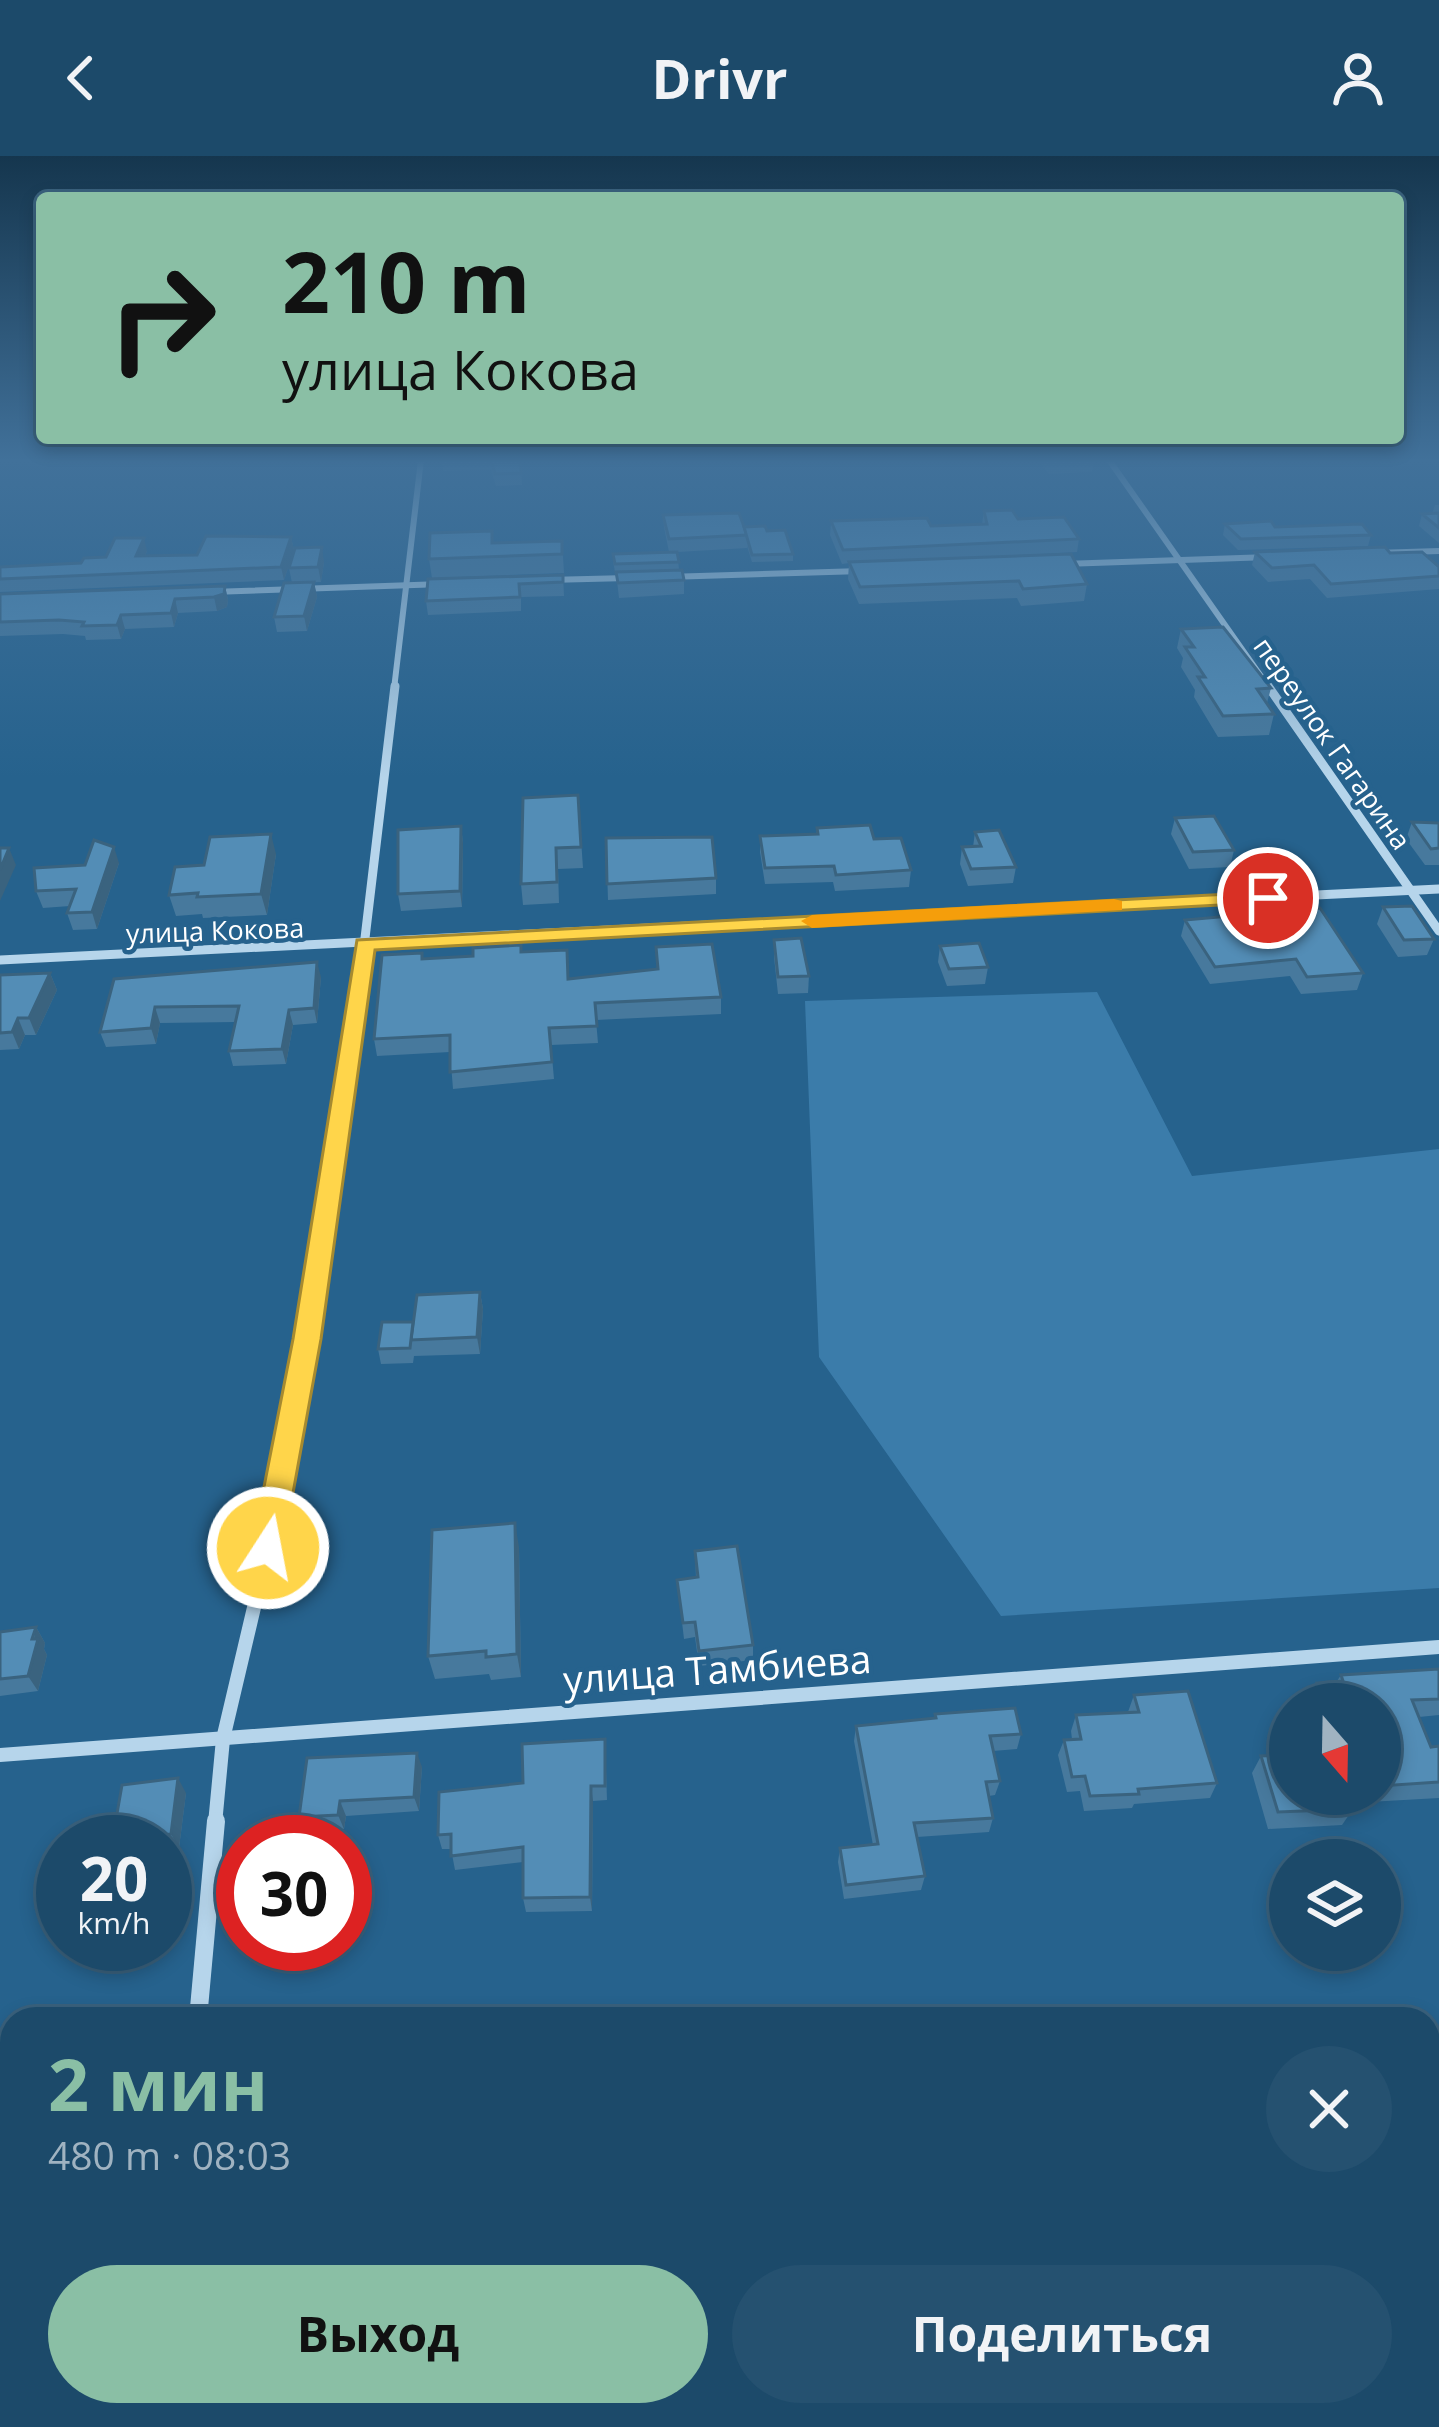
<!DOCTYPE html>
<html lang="ru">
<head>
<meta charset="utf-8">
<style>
	:root { --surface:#1c4a6a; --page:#255170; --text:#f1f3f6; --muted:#a0b3c1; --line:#3a627e; --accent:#8abfa5 }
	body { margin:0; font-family:"Open Sans",sans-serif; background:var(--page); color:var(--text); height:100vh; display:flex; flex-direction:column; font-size:45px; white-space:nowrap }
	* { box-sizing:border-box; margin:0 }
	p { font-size:39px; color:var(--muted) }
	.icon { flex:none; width:66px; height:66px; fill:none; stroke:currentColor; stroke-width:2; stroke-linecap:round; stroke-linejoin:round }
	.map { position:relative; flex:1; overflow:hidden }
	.panel { position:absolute; left:0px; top:1851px; width:1440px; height:420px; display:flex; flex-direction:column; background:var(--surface); border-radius:36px 36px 0 0; box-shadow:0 6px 18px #0003,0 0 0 3px var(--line) }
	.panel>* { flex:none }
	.hud { position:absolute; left:36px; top:36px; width:1368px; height:252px; border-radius:12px; box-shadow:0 6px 18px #0003,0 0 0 3px var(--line); background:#8abfa5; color:#111; overflow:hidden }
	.needle { width:78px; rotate:160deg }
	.controls { position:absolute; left:1269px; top:1527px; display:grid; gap:24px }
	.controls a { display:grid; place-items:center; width:132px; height:132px; border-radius:50%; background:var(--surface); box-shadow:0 6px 18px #0003,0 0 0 3px var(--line); font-size:60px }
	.speed { position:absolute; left:36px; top:1659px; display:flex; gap:24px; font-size:60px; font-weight:700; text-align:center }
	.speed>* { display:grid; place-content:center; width:156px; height:156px; border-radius:50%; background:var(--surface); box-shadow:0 6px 18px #0003,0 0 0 3px var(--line); line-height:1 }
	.speed small { font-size:30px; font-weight:400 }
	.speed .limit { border:18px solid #d22; background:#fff; color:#111 }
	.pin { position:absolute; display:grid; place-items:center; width:102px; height:102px; color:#fff; margin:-51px; border:6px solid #fff; border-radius:50%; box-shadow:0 3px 12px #0007 }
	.me { position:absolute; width:132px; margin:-66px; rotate:11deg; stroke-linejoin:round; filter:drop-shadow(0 0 9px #0008) }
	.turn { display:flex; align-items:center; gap:42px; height:252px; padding:0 48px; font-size:54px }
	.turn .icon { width:156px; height:156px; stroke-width:2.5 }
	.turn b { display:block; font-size:84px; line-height:102px }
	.round { display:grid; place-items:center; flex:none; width:126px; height:126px; border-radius:63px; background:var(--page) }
	.headline { display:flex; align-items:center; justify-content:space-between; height:204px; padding:0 48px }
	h1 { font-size:72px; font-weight:700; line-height:90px; color:var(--accent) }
	.action { display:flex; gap:24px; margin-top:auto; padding:24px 48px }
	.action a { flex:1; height:138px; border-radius:72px; background:var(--accent); color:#111; font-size:48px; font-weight:700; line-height:138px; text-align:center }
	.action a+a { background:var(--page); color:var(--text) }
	header { display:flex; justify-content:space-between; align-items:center; height:156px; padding:0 48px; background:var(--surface); font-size:54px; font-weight:700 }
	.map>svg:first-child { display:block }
	.green { fill:#3b7caa }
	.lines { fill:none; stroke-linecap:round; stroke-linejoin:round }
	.minor-far4 { stroke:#b6d5eb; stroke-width:6 }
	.minor-far3 { stroke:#b6d5eb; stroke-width:9 }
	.minor-far2 { stroke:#b6d5eb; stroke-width:10 }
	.minor-far1 { stroke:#b6d5eb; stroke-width:14 }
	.minor { stroke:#b6d5eb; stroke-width:18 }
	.wall { fill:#47799d }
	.shaded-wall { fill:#3a637f }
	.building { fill:#538db6; stroke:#3a637f; stroke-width:3 }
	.route { fill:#ffd54a; stroke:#a68a30; stroke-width:3 }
	.slow { fill:#f59e0b }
	.labels { text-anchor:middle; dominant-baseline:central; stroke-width:9; stroke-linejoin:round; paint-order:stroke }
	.far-street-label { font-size:27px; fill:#fff; stroke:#26628d }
	.near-street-label { font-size:39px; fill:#fff; stroke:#26628d }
</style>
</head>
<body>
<header><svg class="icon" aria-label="back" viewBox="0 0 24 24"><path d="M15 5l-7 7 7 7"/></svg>Drivr<svg class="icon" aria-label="person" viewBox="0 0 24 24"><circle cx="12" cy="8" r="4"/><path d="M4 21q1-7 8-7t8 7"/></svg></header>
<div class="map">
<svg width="1439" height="2271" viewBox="0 0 1439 2271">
	<rect width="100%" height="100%" fill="#26628d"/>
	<path class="green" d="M 1097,836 L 1192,1020 L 1439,993 L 1439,1432 L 1001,1460 L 819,1201 L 805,845 Z"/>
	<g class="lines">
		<g class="minor-far4">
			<path d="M 1109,304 L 1270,533"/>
			<path d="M 1374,397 L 1439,395"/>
			<path d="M 1063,408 L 1270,401"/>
			<path d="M 667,421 L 862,415"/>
			<path d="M 547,424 L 628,422"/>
			<path d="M 211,436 L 443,428"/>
			<path d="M 394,533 L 421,304"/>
		</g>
		<g class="minor-far3">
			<path d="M 1268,530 L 1439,775"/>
			<path d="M 0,804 L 1439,733"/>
			<path d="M 360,824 L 395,530"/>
		</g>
		<path class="minor-far2" d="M 305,1195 L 360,821"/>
		<g class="minor-far1">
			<path d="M 0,1599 L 1439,1491"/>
			<path d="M 215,1668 L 223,1583 L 268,1392 L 305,1192"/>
		</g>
		<g class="minor">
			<path d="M 198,1863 L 216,1665"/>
			<path d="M 160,2271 L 161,2259"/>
		</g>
	</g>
	<g class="wall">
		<path d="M 442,304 L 521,304 L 522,329 L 496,330 L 491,314 L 443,315 Z"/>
		<path d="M 1038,304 L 1094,304 L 1092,316 L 1049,318 Z"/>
		<path d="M 1435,349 L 1439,349 L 1439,387 L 1419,370 L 1422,358 L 1432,358 Z"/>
		<path d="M 984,355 L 1018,363 L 1079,383 L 1077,396 L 968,402 L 1087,428 L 1084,445 L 1021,450 L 1017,442 L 859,448 L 848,423 L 849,407 L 842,408 L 830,379 L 831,365 L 931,370 L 982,368 Z"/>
		<path d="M 663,359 L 767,375 L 793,398 L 793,405 L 752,406 L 747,390 L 747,392 L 677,396 L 679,413 L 615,416 L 613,405 L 669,396 L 664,371 Z"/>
		<path d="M 1225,368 L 1275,371 L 1371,379 L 1368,390 L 1238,394 L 1223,379 Z"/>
		<path d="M 291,381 L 294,394 L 284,424 L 0,436 L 0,411 L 81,407 L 147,395 L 145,400 L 197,399 Z"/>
		<path d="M 562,385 L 564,417 L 432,422 L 429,403 Z"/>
		<path d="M 1255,396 L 1390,397 L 1439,411 L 1439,433 L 1327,442 L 1310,423 L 1268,426 L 1252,409 Z"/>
		<path d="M 324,406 L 321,426 L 292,427 L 289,412 Z"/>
		<path d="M 616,416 L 684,424 L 684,438 L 619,442 Z"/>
		<path d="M 563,419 L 564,440 L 521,441 L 521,455 L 428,459 L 426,445 Z"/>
		<path d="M 314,426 L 317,441 L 307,475 L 277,476 L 274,461 Z"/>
		<path d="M 225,430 L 228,444 L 227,451 L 217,455 L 178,457 L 174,471 L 125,473 L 121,483 L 86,484 L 85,480 L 63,478 L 0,480 L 0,438 Z"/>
		<path d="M 1181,473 L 1271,532 L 1267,547 L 1274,558 L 1269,579 L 1218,581 L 1194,541 L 1195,534 L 1181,511 L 1183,502 L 1177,492 Z"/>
		<path d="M 578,639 L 583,712 L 558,713 L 559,747 L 523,749 L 521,728 Z"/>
		<path d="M 1175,662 L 1234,694 L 1230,711 L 1189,713 L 1171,678 Z"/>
		<path d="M 1412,666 L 1439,667 L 1439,709 L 1425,709 L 1406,683 Z"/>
		<path d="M 461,670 L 463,687 L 462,751 L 401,755 L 398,738 Z"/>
		<path d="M 817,672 L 874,683 L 911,714 L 909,731 L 835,735 L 833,726 L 765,728 L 760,696 L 760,680 L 816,678 Z"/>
		<path d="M 975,676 L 1016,711 L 1013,727 L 968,730 L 960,708 L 962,691 L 973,691 Z"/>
		<path d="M 606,682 L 716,722 L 716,738 L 608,744 Z"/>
		<path d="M 276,698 L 267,759 L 203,762 L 202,758 L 176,760 L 169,739 L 204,709 Z"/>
		<path d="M 119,707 L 97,773 L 73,774 L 67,757 L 70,750 L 43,752 L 36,735 Z"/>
		<path d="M 1383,751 L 1434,783 L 1427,799 L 1398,801 L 1377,768 Z"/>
		<path d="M 1185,764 L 1363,817 L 1357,834 L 1301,838 L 1290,820 L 1210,828 L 1181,780 Z"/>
		<path d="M 774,784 L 809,820 L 808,837 L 778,838 L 774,801 Z"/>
		<path d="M 940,790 L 988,811 L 985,828 L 947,830 L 938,806 Z"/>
		<path d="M 656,791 L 721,841 L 721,858 L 596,864 L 598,887 L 551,889 L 554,923 L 453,933 L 450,896 L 377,900 L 374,883 L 422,797 L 423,803 L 521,796 L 569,823 L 657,813 Z"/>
		<path d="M 50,817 L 57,834 L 36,879 L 25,879 L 19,893 L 0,894 L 0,819 Z"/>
		<path d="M 321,821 L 317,867 L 293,869 L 286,908 L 233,910 L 229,895 L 236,866 L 160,867 L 156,888 L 106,891 L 100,876 L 114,823 Z"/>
		<path d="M 480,1136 L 483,1153 L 480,1198 L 414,1200 L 413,1207 L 381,1208 L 378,1193 L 413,1166 Z"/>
		<path d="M 519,1391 L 521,1521 L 491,1524 L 489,1518 L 435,1523 L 428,1500 Z"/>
		<path d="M 695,1395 L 753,1489 L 753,1504 L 699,1510 L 695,1481 L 684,1483 L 677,1424 L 696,1422 Z"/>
		<path d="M 36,1471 L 45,1487 L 44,1493 L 47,1499 L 38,1535 L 0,1540 L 0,1476 Z"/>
		<path d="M 1439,1513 L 1439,1559 L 1419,1561 L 1431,1591 L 1439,1590 L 1439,1642 L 1351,1647 L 1353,1653 L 1342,1669 L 1268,1673 L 1252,1617 L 1261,1600 L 1290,1638 L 1380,1638 L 1380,1548 L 1309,1548 L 1307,1544 L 1317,1527 L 1337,1525 L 1341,1519 Z"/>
		<path d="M 1134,1539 L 1217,1627 L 1210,1642 L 1134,1648 L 1132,1652 L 1084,1655 L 1080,1635 L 1067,1636 L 1058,1599 L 1064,1584 L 1072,1583 L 1071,1575 L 1076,1559 L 1128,1556 Z"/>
		<path d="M 935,1558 L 1021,1578 L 1017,1593 L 993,1595 L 1000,1625 L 995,1639 L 989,1640 L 993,1662 L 989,1676 L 917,1681 L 925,1720 L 921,1734 L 844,1743 L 838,1706 L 840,1692 L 873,1689 L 854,1585 L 856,1570 L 934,1562 Z"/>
		<path d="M 605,1583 L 607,1644 L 593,1645 L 592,1755 L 526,1756 L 523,1742 L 523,1706 L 455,1714 L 451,1693 L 442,1693 L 438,1679 L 523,1627 Z"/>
		<path d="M 422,1611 L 419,1655 L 346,1660 L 344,1673 L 305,1676 L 299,1661 Z"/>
		<path d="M 186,1637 L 179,1692 L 165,1694 L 165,1686 L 112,1686 Z"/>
		<path d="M 63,1695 L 63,1754 L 47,1754 L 36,1740 Z"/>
	</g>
	<g class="shaded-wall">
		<path d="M 291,381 L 294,394 L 284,424 L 281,411 Z"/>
		<path d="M 144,382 L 147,395 L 139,413 L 136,400 Z"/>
		<path d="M 322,391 L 324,406 L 321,426 L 318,411 Z"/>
		<path d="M 314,426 L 317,441 L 307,475 L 304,460 Z"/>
		<path d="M 225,430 L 228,444 L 227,451 L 217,455 L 214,441 Z"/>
		<path d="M 175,443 L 178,457 L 174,471 L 171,457 Z"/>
		<path d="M 121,459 L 125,473 L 121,483 L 117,469 Z"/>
		<path d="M 461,670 L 463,687 L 462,751 L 460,735 Z"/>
		<path d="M 271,678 L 276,698 L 267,759 L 261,738 Z"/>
		<path d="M 114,691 L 119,707 L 97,773 L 92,756 Z"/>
		<path d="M 9,692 L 16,709 L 0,745 L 0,714 Z"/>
		<path d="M 317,806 L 321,821 L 317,867 L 314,852 Z"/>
		<path d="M 50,817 L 57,834 L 36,879 L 29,862 Z"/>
		<path d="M 155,851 L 160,867 L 156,888 L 151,872 Z"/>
		<path d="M 289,854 L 293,869 L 286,908 L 282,893 Z"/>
		<path d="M 18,862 L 25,879 L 19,893 L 12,876 Z"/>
		<path d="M 480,1136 L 483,1153 L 480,1198 L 477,1181 Z"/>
		<path d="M 515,1367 L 519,1391 L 521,1521 L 517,1498 Z"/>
		<path d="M 36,1471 L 45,1487 L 44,1493 L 47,1499 L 38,1535 L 28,1520 Z"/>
		<path d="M 417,1597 L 422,1611 L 419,1655 L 414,1641 Z"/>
		<path d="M 178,1622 L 186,1637 L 179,1692 L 171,1678 Z"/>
		<path d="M 591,1630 L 593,1645 L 592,1755 L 590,1741 Z"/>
		<path d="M 340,1645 L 346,1660 L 344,1673 L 338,1659 Z"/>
		<path d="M 315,2259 L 323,2259 L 323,2271 L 314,2271 Z"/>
	</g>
	<g class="building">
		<path d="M 491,304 L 520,304 L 521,317 L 495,318 Z"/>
		<path d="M 1012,354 L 1018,363 L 1064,361 L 1079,383 L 843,394 L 831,365 L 927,362 L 931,370 L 987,368 L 984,355 Z"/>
		<path d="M 739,357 L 747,379 L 669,383 L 663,359 Z"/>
		<path d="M 1439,357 L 1439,372 L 1422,358 Z"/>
		<path d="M 1271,365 L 1275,371 L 1362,368 L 1371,379 L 1241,383 L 1225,368 Z"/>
		<path d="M 765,370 L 767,375 L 785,374 L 793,398 L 752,399 L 744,371 Z"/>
		<path d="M 492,375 L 492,387 L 562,385 L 562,398 L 429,403 L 430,377 Z"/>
		<path d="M 206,380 L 291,381 L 281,411 L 0,423 L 0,411 L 81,407 L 84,402 L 106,401 L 115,382 L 144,382 L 136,400 L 197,399 Z"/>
		<path d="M 322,391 L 318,411 L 289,412 L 295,392 Z"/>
		<path d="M 1385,391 L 1390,397 L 1422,396 L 1439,411 L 1439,420 L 1331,428 L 1314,409 L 1272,412 L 1255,396 Z"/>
		<path d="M 677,396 L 679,406 L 615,408 L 613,398 Z"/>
		<path d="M 1071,398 L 1087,428 L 1023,433 L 1019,425 L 860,431 L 849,406 Z"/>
		<path d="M 682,414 L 684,424 L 618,427 L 616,416 Z"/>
		<path d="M 563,419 L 563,426 L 519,428 L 520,441 L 426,445 L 428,423 Z"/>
		<path d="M 314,426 L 304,460 L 274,461 L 284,427 Z"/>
		<path d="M 225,430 L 224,438 L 214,441 L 175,443 L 171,457 L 121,459 L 117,469 L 82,470 L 84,466 L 59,464 L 0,466 L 0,438 Z"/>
		<path d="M 1223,471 L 1271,532 L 1257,533 L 1274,558 L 1223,560 L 1198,521 L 1205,521 L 1185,491 L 1194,491 L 1181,473 Z"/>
		<path d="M 578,639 L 581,691 L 556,692 L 557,726 L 521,728 L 523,642 Z"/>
		<path d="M 1214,660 L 1234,694 L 1193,696 L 1175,662 Z"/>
		<path d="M 1412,666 L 1439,667 L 1439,692 L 1431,693 Z"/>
		<path d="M 870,669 L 874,683 L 901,682 L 911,714 L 836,719 L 834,710 L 765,712 L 760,680 L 818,678 L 817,672 Z"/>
		<path d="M 461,670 L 460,735 L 398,738 L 398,674 Z"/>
		<path d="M 999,674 L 1016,711 L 971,713 L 962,691 L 981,690 L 975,676 Z"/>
		<path d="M 271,678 L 261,738 L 197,741 L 198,737 L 169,739 L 175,711 L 204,709 L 210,681 Z"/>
		<path d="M 712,681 L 716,722 L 607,728 L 606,682 Z"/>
		<path d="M 94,684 L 114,691 L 92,756 L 67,757 L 76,733 L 36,735 L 34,712 L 85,709 Z"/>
		<path d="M 0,692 L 9,692 L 0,714 Z"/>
		<path d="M 1412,750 L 1434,783 L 1404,784 L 1383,751 Z"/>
		<path d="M 1320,752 L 1363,817 L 1307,821 L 1296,803 L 1215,811 L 1185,764 Z"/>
		<path d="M 801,782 L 809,820 L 778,821 L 774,784 Z"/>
		<path d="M 979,787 L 988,811 L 949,813 L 940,790 Z"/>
		<path d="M 712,788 L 721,841 L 595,847 L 597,870 L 549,872 L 552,906 L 450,916 L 450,879 L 374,883 L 382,799 L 422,797 L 422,803 L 473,800 L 473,792 L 521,789 L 521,796 L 567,794 L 568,823 L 658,813 L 656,791 Z"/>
		<path d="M 317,806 L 314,852 L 289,854 L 282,893 L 229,895 L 239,850 L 155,851 L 151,872 L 100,876 L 114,823 Z"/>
		<path d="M 50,817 L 29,862 L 18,862 L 12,876 L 0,877 L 0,819 Z"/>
		<path d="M 480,1136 L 477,1181 L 411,1184 L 417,1139 Z"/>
		<path d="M 382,1166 L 413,1166 L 410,1192 L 378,1193 Z"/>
		<path d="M 515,1367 L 517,1498 L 486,1501 L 486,1495 L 428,1500 L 432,1374 Z"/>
		<path d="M 737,1390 L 753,1489 L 699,1495 L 695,1466 L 683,1467 L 677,1424 L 698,1421 L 695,1395 Z"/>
		<path d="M 36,1471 L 32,1483 L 38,1483 L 28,1520 L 0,1523 L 0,1476 Z"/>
		<path d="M 1439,1513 L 1439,1543 L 1412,1544 L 1431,1591 L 1439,1590 L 1439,1626 L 1380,1630 L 1380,1548 L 1325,1548 L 1317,1527 L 1343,1525 L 1341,1519 Z"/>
		<path d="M 1188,1535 L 1217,1627 L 1138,1633 L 1139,1638 L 1090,1640 L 1085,1620 L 1072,1621 L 1064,1584 L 1081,1583 L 1076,1559 L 1139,1556 L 1134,1539 Z"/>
		<path d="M 1015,1552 L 1021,1578 L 990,1580 L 1000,1625 L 986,1626 L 993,1662 L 914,1667 L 925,1720 L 846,1729 L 840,1692 L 878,1688 L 856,1570 L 936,1562 L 935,1558 Z"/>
		<path d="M 605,1583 L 605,1630 L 591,1630 L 590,1741 L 523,1742 L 523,1691 L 451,1700 L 451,1678 L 438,1679 L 439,1636 L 523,1627 L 522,1588 Z"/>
		<path d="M 417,1597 L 414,1641 L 340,1645 L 338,1659 L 299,1661 L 307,1602 Z"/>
		<path d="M 1290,1599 L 1290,1638 L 1348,1638 L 1353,1653 L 1278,1656 L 1261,1600 Z"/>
		<path d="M 178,1622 L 171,1678 L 148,1681 L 147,1686 L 112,1686 L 122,1629 Z"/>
		<path d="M 51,1695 L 63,1695 L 63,1741 L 36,1740 Z"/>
		<path d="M 275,2259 L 315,2259 L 314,2271 L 274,2271 Z"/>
	</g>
	<linearGradient id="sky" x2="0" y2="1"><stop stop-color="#15364e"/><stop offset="0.49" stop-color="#41719a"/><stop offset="1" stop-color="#41719a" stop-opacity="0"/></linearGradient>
	<rect width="1439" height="622" fill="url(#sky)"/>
	<path class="route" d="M 1268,736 L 1279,742 L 1275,746 L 375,794 L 321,1183 L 283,1392 L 279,1401 L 268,1405 L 256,1401 L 252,1392 L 293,1183 L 357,784 Z"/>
	<path class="slow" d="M 1114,743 L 1122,745 L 1122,754 L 812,772 L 801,765 L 812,759 Z"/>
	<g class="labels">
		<g class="far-street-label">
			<text transform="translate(1333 587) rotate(55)">переулок Гагарина</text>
			<text transform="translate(215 774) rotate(-2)">улица Кокова</text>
		</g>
		<g class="near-street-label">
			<text transform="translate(717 1512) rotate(-4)">улица Тамбиева</text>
		</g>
	</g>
</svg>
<div class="controls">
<a><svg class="needle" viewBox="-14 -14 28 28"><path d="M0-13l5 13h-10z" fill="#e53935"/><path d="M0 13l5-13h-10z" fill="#a0b3c1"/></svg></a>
<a><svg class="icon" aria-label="layers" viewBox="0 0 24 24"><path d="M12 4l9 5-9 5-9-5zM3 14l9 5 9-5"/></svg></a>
</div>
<div class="speed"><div>20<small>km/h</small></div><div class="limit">30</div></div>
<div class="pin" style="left:1268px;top:742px;background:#d93025"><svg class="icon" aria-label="arrive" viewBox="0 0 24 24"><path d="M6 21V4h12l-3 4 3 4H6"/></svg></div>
<svg class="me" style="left:268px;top:1392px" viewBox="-20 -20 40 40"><circle r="17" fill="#ffd54a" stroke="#fff" stroke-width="3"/><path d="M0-11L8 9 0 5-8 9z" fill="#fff"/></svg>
<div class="hud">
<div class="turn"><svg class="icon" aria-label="right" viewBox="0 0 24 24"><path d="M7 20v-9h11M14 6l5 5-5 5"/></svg><div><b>210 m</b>улица Кокова</div></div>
</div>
<section class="panel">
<div class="headline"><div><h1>2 мин</h1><p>480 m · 08:03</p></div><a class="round"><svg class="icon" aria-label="close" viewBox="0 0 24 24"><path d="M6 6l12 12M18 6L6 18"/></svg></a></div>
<div class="action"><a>Выход</a><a>Поделиться</a></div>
</section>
</div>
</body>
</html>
